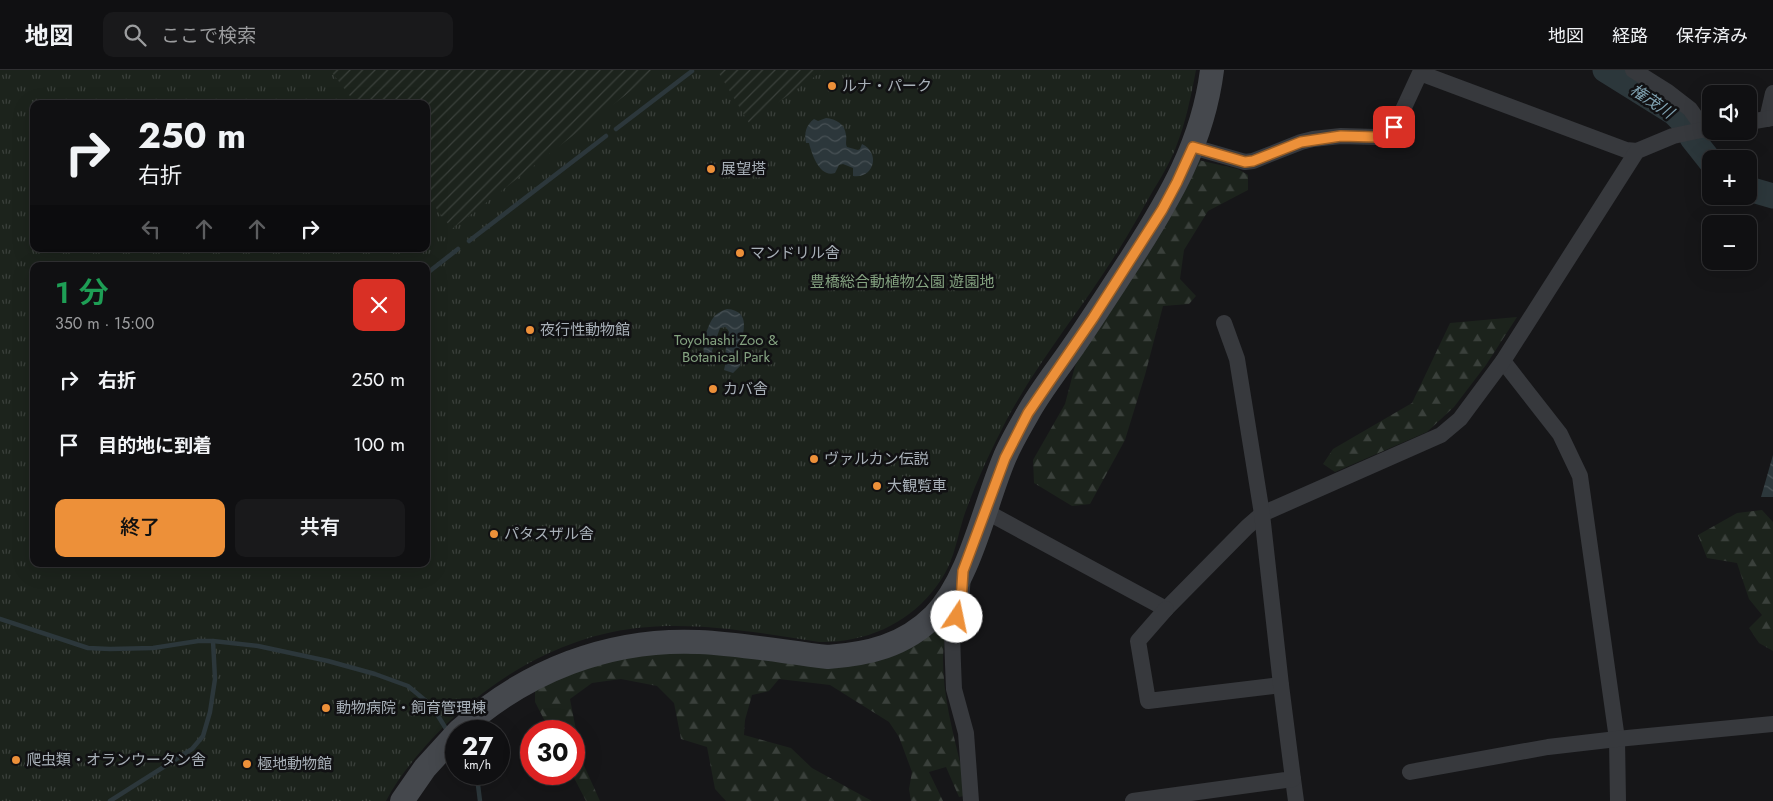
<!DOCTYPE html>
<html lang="ja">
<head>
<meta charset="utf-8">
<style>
	:root { --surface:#101012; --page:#19191b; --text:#f1f3f6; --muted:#9c9d9f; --line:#303032; --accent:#ed9039 }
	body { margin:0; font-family:Jost,"Noto Sans JP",sans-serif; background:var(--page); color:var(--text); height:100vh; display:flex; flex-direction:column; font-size:19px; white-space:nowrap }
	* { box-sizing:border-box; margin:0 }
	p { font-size:16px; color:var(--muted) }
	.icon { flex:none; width:28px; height:28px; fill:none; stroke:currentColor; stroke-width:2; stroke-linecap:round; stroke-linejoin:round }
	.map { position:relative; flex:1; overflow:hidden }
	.details { position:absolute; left:30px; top:192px; width:400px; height:305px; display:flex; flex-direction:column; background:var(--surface); border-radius:10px; box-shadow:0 5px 20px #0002,0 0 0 1px var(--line) }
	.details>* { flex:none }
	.banner { position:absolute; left:30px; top:30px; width:400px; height:152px; border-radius:10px; box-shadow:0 5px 20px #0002,0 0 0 1px var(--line); background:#101012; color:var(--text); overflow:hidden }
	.fabs { position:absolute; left:1702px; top:15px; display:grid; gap:10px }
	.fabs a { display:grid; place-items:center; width:55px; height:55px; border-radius:10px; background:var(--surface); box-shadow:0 5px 20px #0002,0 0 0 1px var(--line); font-size:25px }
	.speed { position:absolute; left:445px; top:650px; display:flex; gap:10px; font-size:25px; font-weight:700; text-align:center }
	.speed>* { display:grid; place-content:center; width:65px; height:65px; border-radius:50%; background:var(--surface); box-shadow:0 5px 20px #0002,0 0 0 1px var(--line); line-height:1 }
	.speed small { font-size:12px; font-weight:400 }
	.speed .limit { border:8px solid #d22; background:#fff; color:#111 }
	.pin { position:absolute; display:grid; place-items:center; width:42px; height:42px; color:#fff; margin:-21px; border-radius:10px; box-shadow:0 2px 8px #0006 }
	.me { position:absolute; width:55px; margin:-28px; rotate:11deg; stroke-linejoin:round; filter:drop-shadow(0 0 4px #0008) }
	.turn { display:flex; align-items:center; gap:18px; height:105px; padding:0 25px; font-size:22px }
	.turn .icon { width:65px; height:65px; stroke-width:2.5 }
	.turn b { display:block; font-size:35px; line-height:42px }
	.lanes { display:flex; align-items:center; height:48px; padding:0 25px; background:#0003; justify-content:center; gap:25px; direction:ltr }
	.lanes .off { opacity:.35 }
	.round { display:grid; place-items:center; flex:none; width:52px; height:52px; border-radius:10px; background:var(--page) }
	.head { display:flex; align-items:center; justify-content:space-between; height:85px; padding:0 25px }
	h1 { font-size:30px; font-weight:600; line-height:38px; color:#1e9e55 }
	.cta { display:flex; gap:10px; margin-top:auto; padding:10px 25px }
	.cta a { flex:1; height:58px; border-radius:10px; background:var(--accent); color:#111; font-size:20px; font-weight:600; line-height:58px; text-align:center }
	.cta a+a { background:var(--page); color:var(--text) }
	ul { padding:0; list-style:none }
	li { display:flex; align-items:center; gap:15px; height:65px; padding:0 25px }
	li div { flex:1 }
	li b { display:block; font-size:19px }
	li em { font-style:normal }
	header { display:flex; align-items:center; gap:30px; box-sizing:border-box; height:70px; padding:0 25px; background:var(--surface); border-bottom:1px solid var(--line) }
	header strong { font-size:24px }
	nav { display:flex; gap:28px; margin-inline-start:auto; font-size:18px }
	.search { width:350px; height:45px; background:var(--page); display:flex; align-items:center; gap:12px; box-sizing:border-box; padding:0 18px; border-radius:10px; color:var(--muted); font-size:19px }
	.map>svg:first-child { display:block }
	.forest { fill:url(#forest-firs) }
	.park { fill:url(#park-tufts); fill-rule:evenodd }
	.garden { fill:url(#garden-furrows) }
	.water { fill:url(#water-waves) }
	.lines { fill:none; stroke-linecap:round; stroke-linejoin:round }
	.stream { stroke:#2c373b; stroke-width:4.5 }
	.river { stroke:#2c373b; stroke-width:25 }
	.street { stroke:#37393d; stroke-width:16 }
	.secondary { stroke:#45484d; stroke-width:24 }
	.route-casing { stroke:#9a5e25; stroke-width:12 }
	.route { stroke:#ed9039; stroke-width:9 }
	.poi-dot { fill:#ed9039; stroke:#111113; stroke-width:2 }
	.labels { text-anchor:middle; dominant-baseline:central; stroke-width:5; stroke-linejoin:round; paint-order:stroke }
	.poi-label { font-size:15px; fill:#a8b0b8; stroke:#111113; text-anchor:start }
	.park-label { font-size:15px; fill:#84a280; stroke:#111113 }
	.water-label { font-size:16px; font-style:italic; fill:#80a3b2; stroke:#111113 }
</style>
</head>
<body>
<header>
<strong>地図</strong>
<div class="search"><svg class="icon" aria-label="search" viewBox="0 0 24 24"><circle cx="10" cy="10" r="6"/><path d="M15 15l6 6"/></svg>ここで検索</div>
<nav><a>地図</a><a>経路</a><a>保存済み</a></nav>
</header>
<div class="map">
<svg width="1773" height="731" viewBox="0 0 1773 731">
	<defs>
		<pattern id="forest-firs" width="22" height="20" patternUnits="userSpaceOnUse" patternTransform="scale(1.25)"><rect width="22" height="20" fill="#1c231c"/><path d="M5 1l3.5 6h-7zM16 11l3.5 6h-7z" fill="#3a403b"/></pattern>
		<pattern id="park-tufts" width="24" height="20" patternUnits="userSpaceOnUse" patternTransform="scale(1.25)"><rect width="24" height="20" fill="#1c231c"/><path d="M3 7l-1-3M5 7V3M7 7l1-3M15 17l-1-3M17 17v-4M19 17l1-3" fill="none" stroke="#3a403b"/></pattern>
		<pattern id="garden-furrows" width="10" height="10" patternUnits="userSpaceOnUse" patternTransform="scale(1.25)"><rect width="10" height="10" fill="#1c231c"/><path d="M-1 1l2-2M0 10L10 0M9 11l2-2" fill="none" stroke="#3a403b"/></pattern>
		<pattern id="water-waves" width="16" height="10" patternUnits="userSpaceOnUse" patternTransform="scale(1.25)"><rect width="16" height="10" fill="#2c373b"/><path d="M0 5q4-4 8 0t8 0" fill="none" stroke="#485155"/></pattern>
	</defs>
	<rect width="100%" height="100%" fill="#161618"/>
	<g class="forest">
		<path d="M 1198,90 L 1238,99 L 1248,105 L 1248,120 L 1208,141 L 1184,180 L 1180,209 L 1196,226 L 1189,234 L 1163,236 L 1145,305 L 1125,370 L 1090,434 L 1072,436 L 1034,413 L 1033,390 L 1065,334 L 1075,296 L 1088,267 Z"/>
		<path d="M 1517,247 L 1486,295 L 1454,337 L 1427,362 L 1335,402 L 1323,394 L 1333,379 L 1412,333 L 1450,253 Z"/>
		<path d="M 1762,440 L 1773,452 L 1773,581 L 1759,573 L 1749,558 L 1762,545 L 1749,529 L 1737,493 L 1707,488 L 1698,465 L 1737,443 Z"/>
		<path d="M 950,547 C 931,599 956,669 967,722 L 964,726 L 959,727 L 946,697 L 929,702 L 943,731 L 911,731 L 909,719 L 912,702 L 899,667 L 889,652 L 830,615 L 779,609 L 769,621 L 752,625 L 745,650 L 744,665 L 791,678 L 812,698 L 872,731 L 726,731 L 715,719 L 707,677 L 681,669 L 674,633 L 657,616 L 621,609 L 592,613 L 570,629 L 582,691 L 600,731 L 586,731 L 572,704 L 574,704 L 574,661 L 550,661 L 535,632 L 535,618 L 547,608 L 663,578 L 810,591 Z"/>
	</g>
	<path class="park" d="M 0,0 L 1196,0 C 1191,26 1186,52 1176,77 C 1169,96 1156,115 1146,133 C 1138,147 1130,162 1121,176 C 1085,235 1040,288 1007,349 C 991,380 977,410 965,443 C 955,473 955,495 932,522 C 904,556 863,573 819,572 C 759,563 698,551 637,558 C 550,568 471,621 416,687 C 405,701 394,715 386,731 L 0,731 ZM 34,34 L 426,34 L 426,179 L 34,179 ZM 34,196 L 426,196 L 426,494 L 34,494 Z"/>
	<g class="garden">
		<path d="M 330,0 L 658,0 L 452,159 L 426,125 L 426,34 L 356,34 Z"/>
		<path d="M 717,0 L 824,0 L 749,53 Z"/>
	</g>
	<g class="water">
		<path d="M 826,48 C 836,49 845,54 846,65 C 847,70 845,73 847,77 L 858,80 L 860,79 L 862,74 C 881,83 874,109 853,106 L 853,98 L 843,94 L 839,95 L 835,103 C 820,108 812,85 809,73 L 806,73 C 804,63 806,55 814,49 L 818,51 Z"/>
		<path d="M 727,239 C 753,241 742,264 740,280 C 740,285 741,290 740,296 L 733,303 L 724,300 L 726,291 L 726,278 L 729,262 L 726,257 L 720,258 L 712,281 L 713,285 L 711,295 C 697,287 706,258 713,248 C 717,243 721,241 727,239 Z"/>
		<path d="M 1773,385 L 1773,427 L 1761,427 Z"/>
	</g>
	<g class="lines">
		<g class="stream">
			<path d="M 616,59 L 692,1"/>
			<path d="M 469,171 L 606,66"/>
			<path d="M 426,204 L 458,179"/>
			<path d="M 0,549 L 88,578 L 110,579 L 153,578 L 198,571 L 213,571 L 258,576 L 328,591 L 375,604 L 408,616 L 432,636 L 448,662"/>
			<path d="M 473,704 L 478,715 L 480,731"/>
			<path d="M 110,731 L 192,679 L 203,666 L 210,642 L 215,609 L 213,571"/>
		</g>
		<g class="river">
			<path d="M 1605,0 L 1674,43 L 1685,54 L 1692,68 L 1711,92"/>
			<path d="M 1749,119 L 1773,126"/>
		</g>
		<g class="street">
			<path d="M 1633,0 L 1668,22 L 1690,39 L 1704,59"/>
			<path d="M 1767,49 L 1773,23"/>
			<path d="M 1749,52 L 1773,48"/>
			<path d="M 1193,77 L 1245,92 L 1253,91 L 1301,72 L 1313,69 L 1341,66 L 1376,67 L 1390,63 L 1395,57 L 1420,3 L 1626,80 L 1637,81"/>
			<path d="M 1503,291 L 1560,364 L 1580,406 L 1617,669 L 1618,731"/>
			<path d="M 985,441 L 1166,539 L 1247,457 L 1262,444 L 1441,365 L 1460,349 L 1503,291 L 1637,81 L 1673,66 L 1711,58"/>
			<path d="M 963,506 L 961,531 L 952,563 L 953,594 L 954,619 L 966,663 L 971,731"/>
			<path d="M 1166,539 L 1138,571 L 1148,631 L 1281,615"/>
			<path d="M 1410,702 L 1548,677 L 1617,669 L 1773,654"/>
			<path d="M 1293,709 L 1296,731"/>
			<path d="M 1133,731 L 1293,709 L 1281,615 L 1262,444 L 1237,289 L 1224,253"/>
		</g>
		<g class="secondary">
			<path d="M 459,661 C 525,601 609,568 699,572 C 742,574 785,582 828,587 C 868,584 904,576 934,546 C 970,509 984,437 1004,389 C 1010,374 1019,359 1027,345 C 1040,321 1058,299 1073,277 C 1093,248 1112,218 1131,189 C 1170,128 1203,72 1212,0"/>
			<path d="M 402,731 L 425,698 L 456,664"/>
		</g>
	</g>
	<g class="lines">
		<g class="route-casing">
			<path id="route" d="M 957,547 L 961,531 L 963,501 L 1005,388 L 1028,343 L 1093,248 L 1162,140 L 1177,112 L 1193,77 L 1245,92 L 1253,91 L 1301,72 L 1341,66 L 1376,67 L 1390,63 L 1394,57"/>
		</g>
		<use href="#route" class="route"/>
	</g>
	<g class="poi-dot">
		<circle cx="832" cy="16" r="5"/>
		<circle cx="711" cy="99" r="5"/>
		<circle cx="740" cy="183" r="5"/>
		<circle cx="530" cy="260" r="5"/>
		<circle cx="713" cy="319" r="5"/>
		<circle cx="814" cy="389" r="5"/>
		<circle cx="877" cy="416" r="5"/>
		<circle cx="494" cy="464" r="5"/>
		<circle cx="326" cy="638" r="5"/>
		<circle cx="16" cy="690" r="5"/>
		<circle cx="247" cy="694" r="5"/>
	</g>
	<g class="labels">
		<g class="poi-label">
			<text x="842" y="16">ルナ・パーク</text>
			<text x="721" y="99">展望塔</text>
			<text x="750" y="183">マンドリル舎</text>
			<text x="540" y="260">夜行性動物館</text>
			<text x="723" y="319">カバ舎</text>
			<text x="824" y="389">ヴァルカン伝説</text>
			<text x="887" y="416">大観覧車</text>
			<text x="504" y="464">パタスザル舎</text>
			<text x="336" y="638">動物病院・飼育管理棟</text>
			<text x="26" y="690">爬虫類・オランウータン舎</text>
			<text x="257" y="694">極地動物館</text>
		</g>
		<g class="park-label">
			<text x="902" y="212">豊橋総合動植物公園 遊園地</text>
			<text x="726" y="270">Toyohashi Zoo &amp;<tspan x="726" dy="17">Botanical Park</tspan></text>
		</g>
		<g class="water-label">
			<text transform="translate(1652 31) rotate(34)">権茂川</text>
		</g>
	</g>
</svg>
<div class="fabs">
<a><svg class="icon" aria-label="sound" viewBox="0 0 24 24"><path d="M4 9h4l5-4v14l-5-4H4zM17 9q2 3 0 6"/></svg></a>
<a>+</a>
<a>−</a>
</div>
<div class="speed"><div>27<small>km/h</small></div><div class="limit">30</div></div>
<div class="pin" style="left:1394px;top:57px;background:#d93025"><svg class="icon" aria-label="arrive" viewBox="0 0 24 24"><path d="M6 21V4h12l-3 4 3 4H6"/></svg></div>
<svg class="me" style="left:957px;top:547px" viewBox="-20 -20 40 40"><circle r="19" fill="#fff"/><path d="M0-13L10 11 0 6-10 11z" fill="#ed9039"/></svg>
<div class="banner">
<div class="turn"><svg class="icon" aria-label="right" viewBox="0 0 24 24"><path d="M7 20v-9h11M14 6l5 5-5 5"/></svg><div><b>250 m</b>右折</div></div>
<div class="lanes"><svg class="icon off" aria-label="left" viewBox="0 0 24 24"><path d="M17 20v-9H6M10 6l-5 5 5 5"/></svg><svg class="icon off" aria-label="ahead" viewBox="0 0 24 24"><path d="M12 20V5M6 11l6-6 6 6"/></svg><svg class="icon off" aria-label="ahead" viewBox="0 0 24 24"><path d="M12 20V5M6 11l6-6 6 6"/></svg><svg class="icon" aria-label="right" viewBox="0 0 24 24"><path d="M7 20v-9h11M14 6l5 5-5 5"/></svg></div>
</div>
<section class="details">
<div class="head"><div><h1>1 分</h1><p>350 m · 15:00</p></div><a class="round" style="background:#d93025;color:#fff"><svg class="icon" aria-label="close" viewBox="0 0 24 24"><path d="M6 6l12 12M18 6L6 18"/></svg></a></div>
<ul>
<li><svg class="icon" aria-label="right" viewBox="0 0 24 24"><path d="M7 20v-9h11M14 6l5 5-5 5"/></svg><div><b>右折</b></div><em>250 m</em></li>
<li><svg class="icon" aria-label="arrive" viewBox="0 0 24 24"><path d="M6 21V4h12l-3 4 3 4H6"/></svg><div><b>目的地に到着</b></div><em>100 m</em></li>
</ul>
<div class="cta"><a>終了</a><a>共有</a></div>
</section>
</div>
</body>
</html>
